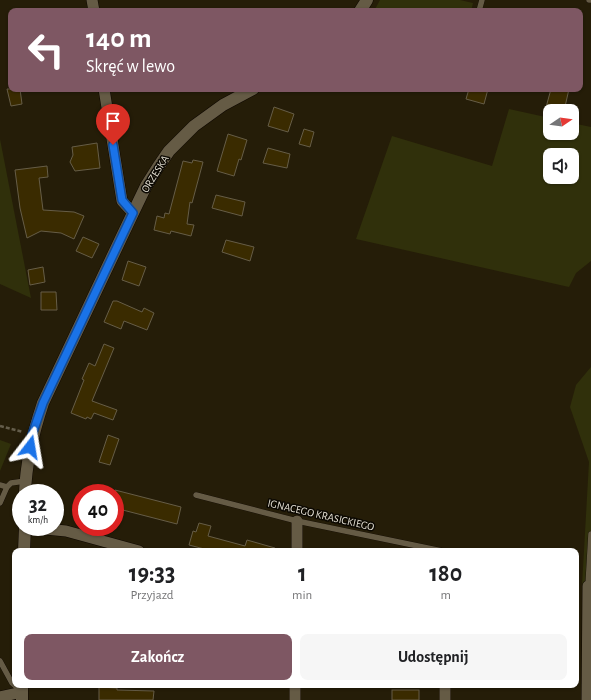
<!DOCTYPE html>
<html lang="pl">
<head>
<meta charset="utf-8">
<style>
	:root { --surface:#fff; --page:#f6f6f6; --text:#202124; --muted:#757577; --accent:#7e5763 }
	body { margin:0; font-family:"Alegreya Sans",sans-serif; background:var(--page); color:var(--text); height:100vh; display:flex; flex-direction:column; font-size:15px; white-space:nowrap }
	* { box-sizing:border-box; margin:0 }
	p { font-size:13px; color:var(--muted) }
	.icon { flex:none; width:22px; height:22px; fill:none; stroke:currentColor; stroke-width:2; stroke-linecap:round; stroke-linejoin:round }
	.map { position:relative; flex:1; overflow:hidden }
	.drawer { position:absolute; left:12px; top:548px; width:567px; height:140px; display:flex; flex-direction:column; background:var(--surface); border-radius:8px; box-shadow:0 1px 3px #0004 }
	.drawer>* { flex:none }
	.banner { position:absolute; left:8px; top:8px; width:575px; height:84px; border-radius:8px; box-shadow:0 1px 3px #0004; background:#7e5763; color:#fff; overflow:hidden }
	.needle { width:26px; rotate:77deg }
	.fabs { position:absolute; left:543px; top:104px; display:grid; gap:8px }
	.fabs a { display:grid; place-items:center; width:36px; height:36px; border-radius:8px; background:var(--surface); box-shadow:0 1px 3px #0004; font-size:20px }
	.speed { position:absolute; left:12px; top:484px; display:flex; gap:8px; font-size:20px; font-weight:700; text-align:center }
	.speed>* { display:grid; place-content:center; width:52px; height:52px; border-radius:50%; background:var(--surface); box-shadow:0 1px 3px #0004; line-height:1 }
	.speed small { font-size:10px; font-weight:400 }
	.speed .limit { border:6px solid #d22; background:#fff; color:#111 }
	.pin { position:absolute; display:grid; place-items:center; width:34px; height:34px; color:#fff; margin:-41px -17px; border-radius:50% 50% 50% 0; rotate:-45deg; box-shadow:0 0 4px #0007 }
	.pin .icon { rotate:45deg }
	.me { position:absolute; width:44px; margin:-22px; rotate:14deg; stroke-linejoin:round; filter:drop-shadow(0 0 3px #0008) }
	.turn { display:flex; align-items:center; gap:14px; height:84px; padding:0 12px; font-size:18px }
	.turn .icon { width:52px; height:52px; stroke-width:2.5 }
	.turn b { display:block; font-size:28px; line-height:34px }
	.eta { display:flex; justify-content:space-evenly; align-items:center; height:68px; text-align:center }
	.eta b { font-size:24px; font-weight:700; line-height:28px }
	.primary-button { display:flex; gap:8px; margin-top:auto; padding:8px 12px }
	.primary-button a { flex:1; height:46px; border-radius:8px; background:var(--accent); color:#fff; font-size:16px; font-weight:700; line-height:46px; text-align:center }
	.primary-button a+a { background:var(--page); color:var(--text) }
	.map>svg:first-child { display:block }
	.green { fill:#30300b; fill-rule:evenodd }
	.building { fill:#3a2b00; stroke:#665d47 }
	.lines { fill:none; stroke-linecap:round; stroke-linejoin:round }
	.lane-casing { stroke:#0e0700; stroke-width:6 }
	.street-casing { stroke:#0e0700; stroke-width:12 }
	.secondary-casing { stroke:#0e0700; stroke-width:13 }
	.path { stroke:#645d4b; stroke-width:2.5; stroke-dasharray:4 2; stroke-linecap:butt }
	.lane { stroke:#655b45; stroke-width:5.5 }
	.street { stroke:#655b45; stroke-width:11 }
	.secondary { stroke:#655b45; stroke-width:12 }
	.route-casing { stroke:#114b97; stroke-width:10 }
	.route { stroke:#1a73e8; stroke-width:7 }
	.labels { text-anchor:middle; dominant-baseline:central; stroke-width:3; stroke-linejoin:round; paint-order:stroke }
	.street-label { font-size:11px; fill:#e5e0d3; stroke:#0b0802 }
</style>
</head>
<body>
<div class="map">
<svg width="591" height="700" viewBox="0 0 591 700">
	<rect width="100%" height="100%" fill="#251d08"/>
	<g class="green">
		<path d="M 380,0 L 460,0 L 473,3 L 471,11 L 374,11 Z"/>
		<path d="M 509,109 L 550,118 L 550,133 L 572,133 L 572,123 L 591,127 L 591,261 L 576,273 L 569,287 L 356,239 L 392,136 L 492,166 ZM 550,155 L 572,155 L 572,177 L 550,177 Z"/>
		<path d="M 0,139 L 31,298 L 0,284 Z"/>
		<path d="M 591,367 L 591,587 L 582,586 L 589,462 L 570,407 L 576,385 Z"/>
		<path d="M 0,440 L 11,444 L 0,471 Z"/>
	</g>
	<g class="building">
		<path d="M 7,89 L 20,89 L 22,104 L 11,106 Z"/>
		<path d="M 469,89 L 488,89 L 484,104 L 466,99 Z"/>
		<path d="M 551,89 L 569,89 L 564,111 L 545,111 Z"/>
		<path d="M 274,107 L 294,114 L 288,132 L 268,126 Z"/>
		<path d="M 304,129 L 314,132 L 310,147 L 299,144 Z"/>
		<path d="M 228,134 L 247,140 L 241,160 L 239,159 L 234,176 L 217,171 Z"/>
		<path d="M 97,143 L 100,168 L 75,171 L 70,162 L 73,155 L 72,147 Z"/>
		<path d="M 268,148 L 290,154 L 287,168 L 263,163 Z"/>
		<path d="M 193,160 L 203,162 L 192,203 L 190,202 L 187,224 L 194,225 L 191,236 L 171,231 L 170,234 L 154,230 L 157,216 L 164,218 L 165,213 L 169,214 L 183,161 L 192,163 Z"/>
		<path d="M 47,166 L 48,177 L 39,178 L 43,210 L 74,212 L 84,216 L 74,239 L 61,233 L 41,231 L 27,238 L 20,208 L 15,170 Z"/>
		<path d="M 216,195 L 245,202 L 242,216 L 212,208 Z"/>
		<path d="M 83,237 L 99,244 L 92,258 L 76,251 Z"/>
		<path d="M 226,240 L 254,247 L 250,261 L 222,252 Z"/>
		<path d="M 128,261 L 146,267 L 139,286 L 122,280 Z"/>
		<path d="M 43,267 L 45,282 L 30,285 L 28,270 Z"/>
		<path d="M 41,292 L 56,292 L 57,310 L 41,310 Z"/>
		<path d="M 113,301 L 117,301 L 142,312 L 144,308 L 154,313 L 147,330 L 124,321 L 121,329 L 104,322 Z"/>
		<path d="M 104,344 L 114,348 L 92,401 L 117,410 L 113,420 L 94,413 L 91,419 L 87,417 L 86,419 L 71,413 L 84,380 L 82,379 L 89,363 L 95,366 Z"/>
		<path d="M 108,435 L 119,439 L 110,465 L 99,462 Z"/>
		<path d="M 115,490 L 181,507 L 177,524 L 115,508 Z"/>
		<path d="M 199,523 L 211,526 L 208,536 L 245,546 L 247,540 L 275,548 L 275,551 L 212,551 L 189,545 L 193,531 L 196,532 Z"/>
		<path d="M 99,687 L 117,688 L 117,690 L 154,691 L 153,700 L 99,700 Z"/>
		<rect x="392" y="690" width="27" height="10"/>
	</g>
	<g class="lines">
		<g class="lane-casing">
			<g id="lane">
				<path d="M 589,0 L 591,0"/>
				<path d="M 479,11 L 482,0"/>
				<path d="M 0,485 L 7,487"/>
				<path d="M 196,495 L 297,521 L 442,551"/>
				<path d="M 0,503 L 7,487 L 11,483 L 25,481"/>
				<path d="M 588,586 L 591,534"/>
				<path d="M 0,661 L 12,683 L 20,690"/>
			</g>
		</g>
		<g class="street-casing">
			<g id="street">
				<path d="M 92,0 L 94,11"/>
				<path d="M 104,89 L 122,201 L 133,213"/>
				<path d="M 25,527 L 66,531 L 139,551"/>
				<path d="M 297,551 L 297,521"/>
				<path d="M 445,685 L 445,700"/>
				<path d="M 0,697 L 22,692"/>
				<path d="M 295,700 L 295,685"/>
				<path d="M 587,700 L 588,586 L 591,586"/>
			</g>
		</g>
		<g class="secondary-casing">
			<g id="secondary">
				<path d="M 360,11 L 367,0"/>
				<path d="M 25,493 C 26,461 33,433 43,403 L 133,213 L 146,186 L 158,167 L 169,151 L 194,126 L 223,105 L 253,89"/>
				<path d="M 24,551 L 25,527"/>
				<path d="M 22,700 L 22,685"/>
			</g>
		</g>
		<path class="path" d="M 0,426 L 23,432"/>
		<use href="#lane" class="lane"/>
		<use href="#street" class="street"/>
		<use href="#secondary" class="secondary"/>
	</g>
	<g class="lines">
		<g class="route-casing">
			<path id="route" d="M 30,447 L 32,435 L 43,403 L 133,213 L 122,200 L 113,145"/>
		</g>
		<use href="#route" class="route"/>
	</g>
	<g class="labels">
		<g class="street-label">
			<text transform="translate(155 174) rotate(-58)">ORZESKA</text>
			<text transform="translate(321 515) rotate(13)">IGNACEGO KRASICKIEGO</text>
		</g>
	</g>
</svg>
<div class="fabs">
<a><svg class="needle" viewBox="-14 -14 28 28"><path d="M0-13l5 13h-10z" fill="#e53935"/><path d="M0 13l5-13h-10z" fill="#757577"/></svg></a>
<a><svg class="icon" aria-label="sound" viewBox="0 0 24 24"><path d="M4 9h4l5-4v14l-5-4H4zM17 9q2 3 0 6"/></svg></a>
</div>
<div class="speed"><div>32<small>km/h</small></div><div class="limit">40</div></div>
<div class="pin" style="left:113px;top:145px;background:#d93025"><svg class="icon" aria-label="arrive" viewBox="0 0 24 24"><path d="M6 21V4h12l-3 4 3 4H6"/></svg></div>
<svg class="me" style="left:30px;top:447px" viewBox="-20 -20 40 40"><path d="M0-17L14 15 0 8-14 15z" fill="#1a73e8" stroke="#fff" stroke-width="4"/></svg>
<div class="banner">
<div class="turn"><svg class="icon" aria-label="left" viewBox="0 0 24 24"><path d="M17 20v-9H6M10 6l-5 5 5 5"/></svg><div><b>140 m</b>Skręć w lewo</div></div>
</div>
<section class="drawer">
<div class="eta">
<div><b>19:33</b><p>Przyjazd</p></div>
<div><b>1</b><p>min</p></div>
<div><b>180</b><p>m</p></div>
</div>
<div class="primary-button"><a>Zakończ</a><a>Udostępnij</a></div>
</section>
</div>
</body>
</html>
